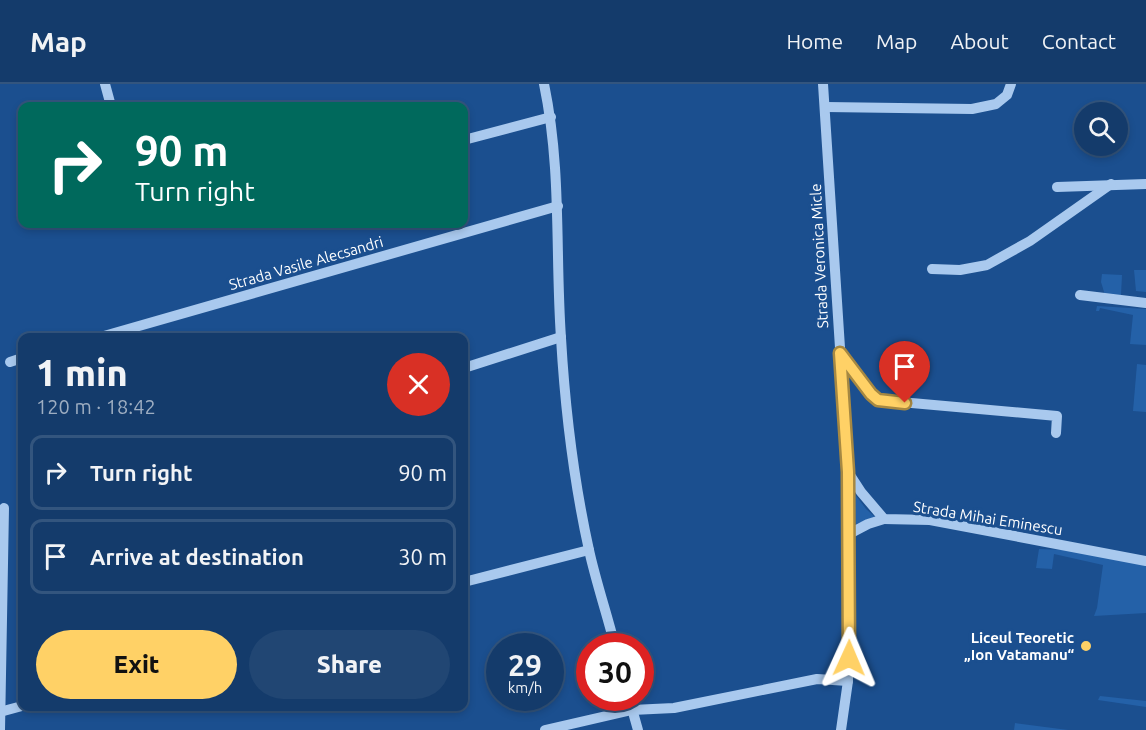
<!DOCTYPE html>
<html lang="en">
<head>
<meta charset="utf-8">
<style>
	:root { --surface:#143b6b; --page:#214673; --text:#f1f3f6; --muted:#9dadc1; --line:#33557e; --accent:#ffd166 }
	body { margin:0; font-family:Ubuntu,sans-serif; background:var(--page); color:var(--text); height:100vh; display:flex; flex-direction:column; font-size:22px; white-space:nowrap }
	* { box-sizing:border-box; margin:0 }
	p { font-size:20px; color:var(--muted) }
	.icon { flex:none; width:33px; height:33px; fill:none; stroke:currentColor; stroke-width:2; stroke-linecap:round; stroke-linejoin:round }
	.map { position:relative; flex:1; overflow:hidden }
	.details { position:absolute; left:18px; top:249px; width:450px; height:378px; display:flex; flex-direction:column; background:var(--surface); border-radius:12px; box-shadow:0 3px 9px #0003,0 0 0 2px var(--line) }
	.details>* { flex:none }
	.top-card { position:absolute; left:18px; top:18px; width:450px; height:126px; border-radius:12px; box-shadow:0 3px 9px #0003,0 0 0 2px var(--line); background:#00695c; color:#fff; overflow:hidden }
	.fabs { position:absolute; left:1074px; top:18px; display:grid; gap:12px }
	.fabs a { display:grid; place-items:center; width:54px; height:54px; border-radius:50%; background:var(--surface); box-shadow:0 3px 9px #0003,0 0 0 2px var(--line); font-size:30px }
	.speed { position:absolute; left:486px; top:549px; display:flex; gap:12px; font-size:30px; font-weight:700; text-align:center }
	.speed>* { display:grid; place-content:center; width:78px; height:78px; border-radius:50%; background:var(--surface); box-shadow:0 3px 9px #0003,0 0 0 2px var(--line); line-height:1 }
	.speed small { font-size:15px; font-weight:400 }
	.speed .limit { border:9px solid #d22; background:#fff; color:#111 }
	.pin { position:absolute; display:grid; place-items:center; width:51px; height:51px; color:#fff; margin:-62px -26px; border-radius:50% 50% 50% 0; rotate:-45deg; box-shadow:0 0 6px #0007 }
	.pin .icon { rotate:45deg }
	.me { position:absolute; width:66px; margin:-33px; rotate:1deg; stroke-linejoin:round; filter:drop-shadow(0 0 4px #0008) }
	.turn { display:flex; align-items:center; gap:21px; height:126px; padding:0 18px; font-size:27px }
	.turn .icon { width:78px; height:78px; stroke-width:2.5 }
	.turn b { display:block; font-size:42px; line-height:51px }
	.round { display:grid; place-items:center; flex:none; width:63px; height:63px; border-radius:32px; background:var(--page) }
	.headline { display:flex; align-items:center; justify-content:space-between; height:102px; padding:0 18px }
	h1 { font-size:36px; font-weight:800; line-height:45px }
	.button { display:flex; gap:12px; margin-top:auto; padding:12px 18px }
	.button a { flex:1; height:69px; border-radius:36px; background:var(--accent); color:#111; font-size:24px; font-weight:800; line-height:69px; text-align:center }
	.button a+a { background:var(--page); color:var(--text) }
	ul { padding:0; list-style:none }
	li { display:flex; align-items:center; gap:18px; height:75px; margin:0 12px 9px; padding:0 6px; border:3px solid var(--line); border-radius:12px }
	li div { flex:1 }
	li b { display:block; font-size:22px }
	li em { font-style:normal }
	header { display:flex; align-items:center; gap:36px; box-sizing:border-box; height:84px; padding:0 30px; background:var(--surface); border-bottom:2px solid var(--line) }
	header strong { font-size:28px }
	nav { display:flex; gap:33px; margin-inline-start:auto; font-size:21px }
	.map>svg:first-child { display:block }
	.green { fill:#2461a8 }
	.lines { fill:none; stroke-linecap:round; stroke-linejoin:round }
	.minor { stroke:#a9c9ee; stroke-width:10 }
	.route-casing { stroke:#a68842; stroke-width:15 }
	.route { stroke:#ffd166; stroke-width:10 }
	.poi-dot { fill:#ffd166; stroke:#1b4f8f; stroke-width:2 }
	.labels { text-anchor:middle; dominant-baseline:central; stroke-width:6; stroke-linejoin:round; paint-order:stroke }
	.street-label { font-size:15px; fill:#fff; stroke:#1b4f8f }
	.poi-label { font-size:15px; font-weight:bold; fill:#fff; stroke:#1b4f8f; text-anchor:end }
</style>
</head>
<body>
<header>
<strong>Map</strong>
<nav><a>Home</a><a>Map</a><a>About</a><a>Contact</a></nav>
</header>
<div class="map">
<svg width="1146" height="646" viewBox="0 0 1146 646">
	<rect width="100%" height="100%" fill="#1b4f8f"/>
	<g class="green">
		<path d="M 1134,186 L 1146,186 L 1146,208 L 1136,207 Z"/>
		<path d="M 1102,190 L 1122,191 L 1121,211 L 1105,211 L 1101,198 Z"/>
		<path d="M 1097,222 L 1146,225 L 1146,261 L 1130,260 L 1133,231 L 1100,224 L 1099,227 L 1096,227 Z"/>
		<path d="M 1137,280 L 1146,281 L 1146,328 L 1133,327 Z"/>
		<path d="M 854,409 L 866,425 L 875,433 L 856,440 Z"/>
		<path d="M 1039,465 L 1066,466 L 1146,481 L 1146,529 L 1094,532 L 1097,524 L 1103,481 L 1054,470 L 1052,485 L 1036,484 Z"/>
		<path d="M 1100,612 L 1146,617 L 1146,623 L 1098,616 Z"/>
		<path d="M 1015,639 L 1068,646 L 1014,646 Z"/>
	</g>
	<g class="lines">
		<g class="minor">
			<path d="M 105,0 L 111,22"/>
			<path d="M 544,0 C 562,86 555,168 561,254 C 565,323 574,398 589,466 C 596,498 607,530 615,562"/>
			<path d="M 823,0 L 848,388 L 848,597 L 841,646"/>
			<path d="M 826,23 L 972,25 L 996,20 L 1007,11 L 1011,0"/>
			<path d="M 464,56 L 551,33"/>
			<path d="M 1057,103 L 1146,100"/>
			<path d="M 932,185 L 960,186 L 987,181 L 1030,157 L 1111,100"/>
			<path d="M 1080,211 L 1146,219"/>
			<path d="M 97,254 L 558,122"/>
			<path d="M 840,269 L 871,310 L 878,316 L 1057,332 L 1056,349"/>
			<path d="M 10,278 L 22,274"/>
			<path d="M 464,284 L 561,253"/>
			<path d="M 848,388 L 861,408 L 884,435 L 930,436 L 1146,477"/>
			<path d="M 849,450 L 868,440 L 884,435"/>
			<path d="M 464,498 L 589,466"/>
			<path d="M 629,614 L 638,646"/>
			<path d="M 0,628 L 22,622"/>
			<path d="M 0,646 L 4,424"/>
			<path d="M 545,646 L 632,626 L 674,624 L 817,595 L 848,597"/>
		</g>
	</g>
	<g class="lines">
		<g class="route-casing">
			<path id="route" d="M 849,574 L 848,388 L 840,269 L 871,310 L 878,316 L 905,319"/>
		</g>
		<use href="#route" class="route"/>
	</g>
	<circle class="poi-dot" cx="1086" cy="562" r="6"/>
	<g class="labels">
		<g class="street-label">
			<text transform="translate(819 172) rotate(-93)">Strada Veronica Micle</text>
			<text transform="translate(306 179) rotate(-16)">Strada Vasile Alecsandri</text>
			<text transform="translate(988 434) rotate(9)">Strada Mihai Eminescu</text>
		</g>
		<g class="poi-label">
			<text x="1074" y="553">Liceul Teoretic<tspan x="1074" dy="17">„Ion Vatamanu“</tspan></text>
		</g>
	</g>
</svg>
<div class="fabs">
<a><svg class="icon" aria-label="search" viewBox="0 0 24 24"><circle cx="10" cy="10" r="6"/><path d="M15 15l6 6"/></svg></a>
</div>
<div class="speed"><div>29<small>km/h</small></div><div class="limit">30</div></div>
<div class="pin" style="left:905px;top:319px;background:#d93025"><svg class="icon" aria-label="arrive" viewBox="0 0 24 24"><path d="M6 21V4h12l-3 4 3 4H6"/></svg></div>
<svg class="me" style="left:849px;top:574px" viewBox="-20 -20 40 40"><path d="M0-17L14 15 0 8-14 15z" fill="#ffd166" stroke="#fff" stroke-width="4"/></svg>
<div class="top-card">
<div class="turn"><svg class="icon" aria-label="right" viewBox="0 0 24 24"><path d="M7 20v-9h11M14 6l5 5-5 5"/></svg><div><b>90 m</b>Turn right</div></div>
</div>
<section class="details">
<div class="headline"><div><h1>1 min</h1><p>120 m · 18:42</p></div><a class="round" style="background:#d93025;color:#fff"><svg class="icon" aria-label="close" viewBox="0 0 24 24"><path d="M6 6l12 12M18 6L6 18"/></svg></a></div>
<ul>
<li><svg class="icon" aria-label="right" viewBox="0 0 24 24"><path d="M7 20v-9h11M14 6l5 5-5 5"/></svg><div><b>Turn right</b></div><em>90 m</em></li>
<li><svg class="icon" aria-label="arrive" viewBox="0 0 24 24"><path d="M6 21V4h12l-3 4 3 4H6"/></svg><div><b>Arrive at destination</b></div><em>30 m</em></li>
</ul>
<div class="button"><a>Exit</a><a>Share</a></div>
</section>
</div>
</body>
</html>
